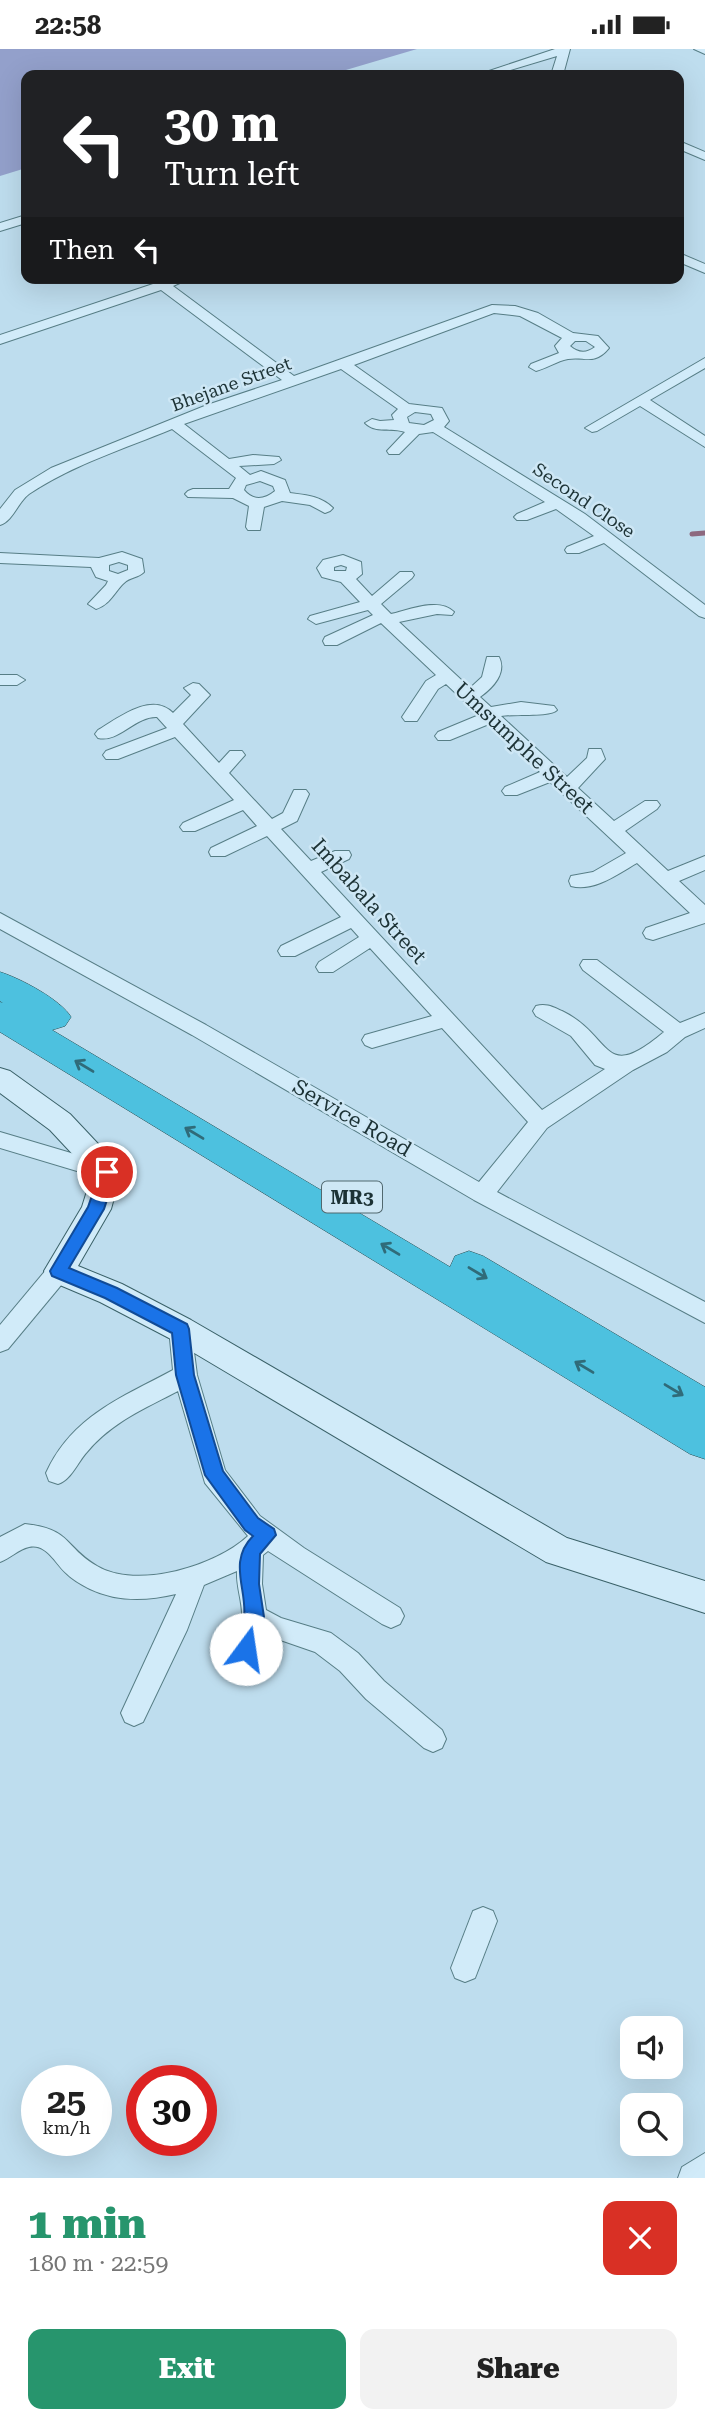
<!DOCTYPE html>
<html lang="en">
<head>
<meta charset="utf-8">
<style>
	:root { --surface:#fff; --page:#f2f2f2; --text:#222; --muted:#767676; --accent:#27956d }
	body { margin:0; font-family:"Roboto Serif",serif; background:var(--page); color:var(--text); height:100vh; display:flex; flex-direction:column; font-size:26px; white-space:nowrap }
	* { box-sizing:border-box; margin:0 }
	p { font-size:23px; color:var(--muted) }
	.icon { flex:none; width:38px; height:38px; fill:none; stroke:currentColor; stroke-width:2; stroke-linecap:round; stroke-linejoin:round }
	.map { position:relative; height:2129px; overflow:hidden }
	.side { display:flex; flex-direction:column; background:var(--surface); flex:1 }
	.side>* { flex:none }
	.hud { position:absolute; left:21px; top:21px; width:663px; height:214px; border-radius:14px; box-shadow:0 7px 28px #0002; background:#202124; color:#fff; overflow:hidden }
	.buttons { position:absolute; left:620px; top:1967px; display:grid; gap:14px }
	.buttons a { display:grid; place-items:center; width:63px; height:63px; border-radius:14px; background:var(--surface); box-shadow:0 7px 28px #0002; font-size:35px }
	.speed { position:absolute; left:21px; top:2016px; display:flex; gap:14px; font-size:35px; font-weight:700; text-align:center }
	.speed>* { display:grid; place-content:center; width:91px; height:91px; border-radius:50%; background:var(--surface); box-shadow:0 7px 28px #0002; line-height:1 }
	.speed small { font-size:18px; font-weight:400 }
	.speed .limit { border:10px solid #d22; background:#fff; color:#111 }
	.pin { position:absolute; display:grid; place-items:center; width:60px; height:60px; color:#fff; margin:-30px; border:4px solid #fff; border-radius:50%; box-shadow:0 2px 7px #0007 }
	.me { position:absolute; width:77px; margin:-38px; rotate:14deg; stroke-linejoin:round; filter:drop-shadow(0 0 5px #0008) }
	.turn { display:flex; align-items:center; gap:24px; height:147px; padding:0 28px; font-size:32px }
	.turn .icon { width:91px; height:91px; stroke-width:2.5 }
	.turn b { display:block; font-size:49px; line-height:60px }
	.then { display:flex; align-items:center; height:66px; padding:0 28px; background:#0003; gap:14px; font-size:26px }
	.round { display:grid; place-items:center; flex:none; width:74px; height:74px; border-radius:14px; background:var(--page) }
	.overview { display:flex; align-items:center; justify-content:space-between; height:119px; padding:0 28px }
	h1 { font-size:42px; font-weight:800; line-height:52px; color:var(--accent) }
	.action { display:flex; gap:14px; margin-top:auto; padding:14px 28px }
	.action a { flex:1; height:80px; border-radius:14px; background:var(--accent); color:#fff; font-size:28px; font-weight:800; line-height:80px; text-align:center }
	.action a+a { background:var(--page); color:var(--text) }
	.status { display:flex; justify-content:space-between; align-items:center; height:49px; padding:0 35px; background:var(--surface); direction:ltr }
	.status svg { height:19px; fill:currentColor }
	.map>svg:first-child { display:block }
	.green { fill:#93a0cb }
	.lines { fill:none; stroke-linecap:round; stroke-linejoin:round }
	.stream { stroke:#8d697f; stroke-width:5 }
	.street-casing { stroke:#577e86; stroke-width:2 }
	.secondary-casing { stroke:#3a6168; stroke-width:2 }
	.highway-casing { stroke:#2c4f53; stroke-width:1 }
	.street { fill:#d1ebf9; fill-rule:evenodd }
	.secondary { fill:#d1ebf9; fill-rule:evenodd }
	.highway { fill:#4dc1df; fill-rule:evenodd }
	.oneway { stroke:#306b79 }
	.route { fill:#1a73e8; stroke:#114b97; stroke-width:2 }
	.labels { text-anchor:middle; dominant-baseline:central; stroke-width:5; stroke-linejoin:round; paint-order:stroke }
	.far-street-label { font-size:18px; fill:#1c3235; stroke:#cee7f5 }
	.shield { fill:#cee7f5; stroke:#51686f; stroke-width:2 }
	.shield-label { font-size:19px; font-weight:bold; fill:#1c3235 }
	.street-label { font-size:21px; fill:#1c3235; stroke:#cee7f5 }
</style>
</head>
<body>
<div class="status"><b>22:58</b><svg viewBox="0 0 49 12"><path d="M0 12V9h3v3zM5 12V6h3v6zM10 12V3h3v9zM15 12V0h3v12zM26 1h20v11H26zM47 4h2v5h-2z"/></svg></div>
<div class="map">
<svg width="705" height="2129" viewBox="0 0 705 2129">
	<rect width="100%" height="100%" fill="#beddee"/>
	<path class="green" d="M 0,0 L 417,0 L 329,26 L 26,26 L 26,119 L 0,127 Z"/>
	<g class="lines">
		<path class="stream" d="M 692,485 L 705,484"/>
		<g class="street-casing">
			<g id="street">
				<path d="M 555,0 L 570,0 L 563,26 L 551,26 L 557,7 L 494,26 L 477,26 Z"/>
				<path d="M 694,0 L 705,0 L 705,5 Z"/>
				<path d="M 679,92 L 705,103 L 705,111 L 679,100 Z"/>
				<path d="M 26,166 L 26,174 L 0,182 L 0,174 Z"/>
				<path d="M 679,204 L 705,215 L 705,224 L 679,213 Z"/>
				<path d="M 151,229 L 191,229 L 173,237 L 294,327 L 492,256 L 515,257 L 538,264 L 573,284 L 598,287 L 609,299 C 594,317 585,307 568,310 C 557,312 547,319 536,322 L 529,318 L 531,315 L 559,304 L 555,297 L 562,289 L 520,267 L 494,264 L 354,316 L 409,355 L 442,359 L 449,372 L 444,378 L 585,465 L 705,556 L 705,569 L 699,567 L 604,494 L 579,504 L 567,504 L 565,501 L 567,498 L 594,487 L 556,460 L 527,471 L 517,471 L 514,468 L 517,465 L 545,453 L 433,383 L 419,385 L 399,405 L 389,405 L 387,402 L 405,383 C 391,378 376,385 365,374 L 372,370 L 380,372 L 394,371 L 392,366 L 398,360 L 341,320 L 184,375 L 229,410 L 253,406 L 279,408 L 281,411 L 274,415 L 239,417 L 250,426 L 261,422 L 285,431 L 290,444 C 306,446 321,447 333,459 L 330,462 L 325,464 L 310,456 L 282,452 L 264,458 L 260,481 L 248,481 L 246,478 L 249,457 L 233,449 L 188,448 L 185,445 L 188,442 L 193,440 L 229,440 L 236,429 L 172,380 C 124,400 72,416 29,445 C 18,453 13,472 0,476 L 0,460 L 15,441 L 51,419 L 207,356 L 282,331 L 161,241 L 0,295 L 0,286 L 153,235 ZM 575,292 L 586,292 L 595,298 C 586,305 578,304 570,297 ZM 415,363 L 431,365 L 434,371 L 424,376 L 409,374 L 407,368 ZM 260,432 L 273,437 L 275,442 C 264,451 253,452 244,441 L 246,436 Z"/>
				<path d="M 705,309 L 705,319 L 650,351 L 705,387 L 705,398 L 640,357 L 597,382 L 592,383 L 585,379 Z"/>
				<path d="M 122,503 L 142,510 L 144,523 C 138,529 130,528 124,534 C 115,542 110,556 96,560 L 88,555 L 106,536 L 108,532 L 96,528 L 91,518 L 0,514 L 0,504 L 99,509 ZM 119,513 L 128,516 L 128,521 L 118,525 L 109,522 L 109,516 Z"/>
				<path d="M 343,506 L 361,513 L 362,525 L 356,530 L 372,547 L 400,523 L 412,523 L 414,526 L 412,529 L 381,555 L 391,565 C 409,561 439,548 454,563 L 452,566 L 437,565 L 399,573 L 470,639 L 482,628 L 487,608 L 499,608 C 507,624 493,639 480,648 L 491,658 L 521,653 L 554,657 L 557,661 C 551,668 515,665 501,667 L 567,728 L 587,709 L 589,700 L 601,700 L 605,710 L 578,739 L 614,772 L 645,752 L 657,752 L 660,756 L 657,760 L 625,782 L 668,822 L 705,807 L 705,821 L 679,832 L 705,856 L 705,874 L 653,891 L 646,889 L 643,884 L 646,879 L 690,864 L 637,814 C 618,825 594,843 571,837 L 569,832 L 571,827 L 593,823 L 626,804 L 550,733 L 517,746 L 505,746 L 502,742 L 505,738 L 540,723 L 489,675 L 450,691 L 438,691 L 435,687 L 438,683 L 479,666 L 446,635 L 438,640 L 417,672 L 405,672 L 402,668 L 426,632 L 436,626 L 381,574 L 337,596 L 325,596 L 323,592 L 325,588 L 373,566 L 368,561 L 316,575 L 308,570 L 310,567 L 360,553 L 341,533 L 322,528 L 317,519 L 323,511 ZM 341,516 L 347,518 L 346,522 L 334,522 L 334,518 Z"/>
				<path d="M 0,626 L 17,626 L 25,631 L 17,636 L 0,636 Z"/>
				<path d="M 193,634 L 199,635 L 210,646 L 183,675 L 219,714 L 230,702 L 242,702 L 245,706 L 229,724 L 272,770 L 283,764 L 294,741 L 306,741 L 309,745 L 297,772 L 281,780 L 311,812 L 335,802 L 349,802 L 351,806 L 349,810 L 321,823 L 542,1061 L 605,1020 L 595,1016 L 571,987 L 536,967 L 533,962 L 536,957 C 546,954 553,958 562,962 C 614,987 601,1036 664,983 L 583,921 L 580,916 L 583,911 L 597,911 L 680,974 L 705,964 L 705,979 L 685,988 L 667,1003 L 633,1021 L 547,1079 L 497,1143 L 705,1253 L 705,1274 L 474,1151 L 192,986 L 0,880 L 0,864 L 206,976 L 479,1133 L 528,1073 L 442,979 L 372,999 L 365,996 L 362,991 L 365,986 L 432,967 L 370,899 L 333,923 L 319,923 L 316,918 L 319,913 L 359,888 L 351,879 L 295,907 L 281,907 L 278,902 L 281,897 L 341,868 L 267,787 L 225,807 L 211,807 L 209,803 L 211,799 L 257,777 L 243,761 L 195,782 L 183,782 L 180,778 L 183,774 L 234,751 L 175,688 L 118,710 L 106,710 L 103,706 L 106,702 L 167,679 L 157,668 C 135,667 119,694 98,689 L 95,685 L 98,681 C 118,669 152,642 173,664 L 191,646 L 184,639 Z"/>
				<path d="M 0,1083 L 115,1117 L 118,1123 L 115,1129 L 107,1131 L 0,1099 Z"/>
				<path d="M 59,1213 L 67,1215 L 70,1222 L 67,1229 L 8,1300 L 0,1303 L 0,1276 L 51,1215 Z"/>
				<path d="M 180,1270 L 188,1273 L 191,1280 L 197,1326 L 225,1421 L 260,1467 L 304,1499 L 400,1559 L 404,1567 L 400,1575 L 391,1579 L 382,1575 L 268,1502 L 263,1506 L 262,1535 L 266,1561 L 281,1569 L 331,1584 L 358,1604 L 384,1632 L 442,1681 L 446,1690 L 442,1699 L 433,1703 L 424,1699 L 366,1650 L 340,1622 L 315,1603 L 263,1585 L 255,1609 L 246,1612 L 237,1609 C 230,1594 240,1584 242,1569 C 243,1554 236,1538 237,1522 L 204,1536 L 187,1581 L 143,1673 L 134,1677 L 125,1673 L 121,1664 L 176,1545 C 147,1552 117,1553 90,1540 C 82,1536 73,1531 67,1525 C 56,1516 47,1494 29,1498 C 19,1500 9,1510 0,1513 L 0,1488 L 25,1475 C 72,1480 64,1498 97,1517 C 137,1541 216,1517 248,1487 L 205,1434 L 178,1342 C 144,1360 112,1373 87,1403 C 77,1414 72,1430 58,1435 L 49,1432 L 46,1424 C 72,1367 121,1349 173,1321 L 169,1280 L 172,1273 Z"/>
				<path d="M 483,1858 L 493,1862 L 497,1872 L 475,1929 L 465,1933 L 455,1929 L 451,1919 L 473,1862 Z"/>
				<path d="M 705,2104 L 705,2129 L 678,2129 L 682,2118 Z"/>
			</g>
		</g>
		<g class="secondary-casing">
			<path id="secondary" d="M 0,1019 L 10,1022 L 70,1065 L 117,1115 L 121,1123 L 111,1160 L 78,1217 L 122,1235 L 191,1271 L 567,1489 L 705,1532 L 705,1564 L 546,1513 L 169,1289 L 100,1253 L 48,1231 L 44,1222 L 82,1158 L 92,1126 L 50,1081 L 0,1044 Z"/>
		</g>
		<g class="highway-casing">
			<path id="highway" d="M 0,923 C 20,929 61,951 71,968 L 65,977 L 52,981 L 450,1218 L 455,1207 L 469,1202 L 483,1207 L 705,1338 L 705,1410 L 690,1405 L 0,983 L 0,953 L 3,954 L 0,952 Z"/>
		</g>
		<use href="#street" class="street"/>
		<use href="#secondary" class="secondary"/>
		<use href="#highway" class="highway"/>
	</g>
	<defs><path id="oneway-shaft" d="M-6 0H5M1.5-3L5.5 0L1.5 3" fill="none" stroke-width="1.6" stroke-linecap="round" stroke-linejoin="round" transform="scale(1.75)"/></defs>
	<g class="oneway">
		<use href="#oneway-shaft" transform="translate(84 1017) rotate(-149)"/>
		<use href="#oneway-shaft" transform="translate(194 1084) rotate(-149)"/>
		<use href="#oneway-shaft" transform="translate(390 1200) rotate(-149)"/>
		<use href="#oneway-shaft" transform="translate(478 1224) rotate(31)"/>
		<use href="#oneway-shaft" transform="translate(584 1318) rotate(-149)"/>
		<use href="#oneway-shaft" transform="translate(674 1341) rotate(31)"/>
	</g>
	<path class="route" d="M 107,1116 L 116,1123 L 104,1160 L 69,1219 L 117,1239 L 187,1275 L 189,1280 L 194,1326 L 223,1422 L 258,1469 L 274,1480 L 276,1486 L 260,1505 L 259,1535 L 264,1568 L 253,1607 L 246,1610 L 239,1607 C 234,1595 243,1583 244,1570 C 248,1541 227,1513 253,1487 L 245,1481 L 205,1426 L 176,1326 L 172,1284 L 105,1249 L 52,1227 L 50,1222 L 88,1158 L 102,1118 Z"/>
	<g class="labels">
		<g class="far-street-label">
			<text transform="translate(231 335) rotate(-20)">Bhejane Street</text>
			<text transform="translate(584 451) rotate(34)">Second Close</text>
		</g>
		<rect class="shield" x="322" y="1132.5" width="60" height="31" rx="5"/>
		<g class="shield-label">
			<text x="352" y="1148">MR3</text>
		</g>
		<g class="street-label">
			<text transform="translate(524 699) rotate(43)">Umsumphe Street</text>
			<text transform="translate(369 852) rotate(48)">Imbabala Street</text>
			<text transform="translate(352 1069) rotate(30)">Service Road</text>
		</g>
	</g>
</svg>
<div class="buttons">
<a><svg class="icon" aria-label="sound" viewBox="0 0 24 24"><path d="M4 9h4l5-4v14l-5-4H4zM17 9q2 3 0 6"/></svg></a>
<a><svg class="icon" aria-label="search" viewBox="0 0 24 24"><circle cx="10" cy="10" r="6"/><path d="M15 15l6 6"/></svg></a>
</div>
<div class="speed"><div>25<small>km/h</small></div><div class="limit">30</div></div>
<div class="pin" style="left:107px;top:1123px;background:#d93025"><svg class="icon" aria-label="arrive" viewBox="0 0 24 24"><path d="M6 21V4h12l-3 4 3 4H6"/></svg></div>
<svg class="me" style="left:246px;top:1600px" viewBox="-20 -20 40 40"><circle r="19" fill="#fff"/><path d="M0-13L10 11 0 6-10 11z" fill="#1a73e8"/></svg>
<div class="hud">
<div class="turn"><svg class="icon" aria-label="left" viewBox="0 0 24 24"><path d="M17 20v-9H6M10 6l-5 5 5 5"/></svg><div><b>30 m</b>Turn left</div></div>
<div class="then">Then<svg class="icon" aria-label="left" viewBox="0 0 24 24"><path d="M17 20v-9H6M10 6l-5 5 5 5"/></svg></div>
</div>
</div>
<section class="side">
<div class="overview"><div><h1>1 min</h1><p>180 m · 22:59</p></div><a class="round" style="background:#d93025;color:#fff"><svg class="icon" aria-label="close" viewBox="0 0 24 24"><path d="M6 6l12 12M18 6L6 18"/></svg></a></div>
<div class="action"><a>Exit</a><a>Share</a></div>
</section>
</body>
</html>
